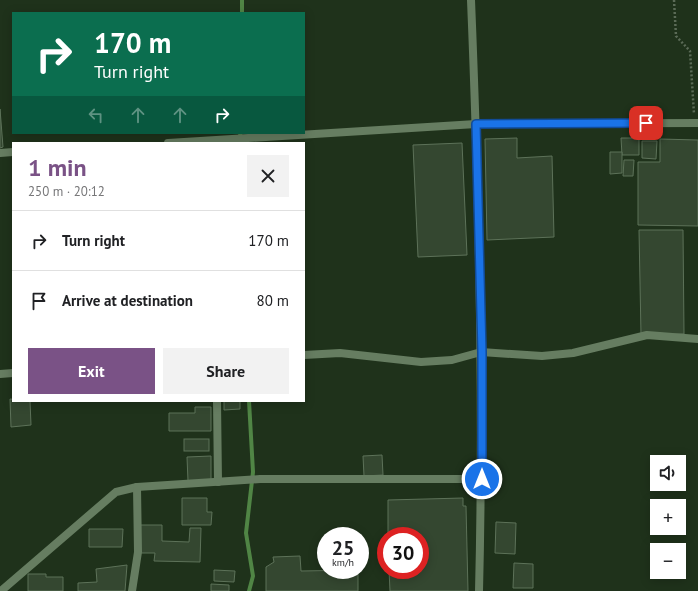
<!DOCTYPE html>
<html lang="en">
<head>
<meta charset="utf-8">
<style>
	:root { --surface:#fff; --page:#f2f2f2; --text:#202124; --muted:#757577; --line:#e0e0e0; --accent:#7a5286 }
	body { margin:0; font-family:"PT Sans",sans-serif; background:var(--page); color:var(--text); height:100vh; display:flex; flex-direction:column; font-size:15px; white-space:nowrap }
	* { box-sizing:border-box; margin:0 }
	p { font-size:13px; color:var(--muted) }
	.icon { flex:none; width:22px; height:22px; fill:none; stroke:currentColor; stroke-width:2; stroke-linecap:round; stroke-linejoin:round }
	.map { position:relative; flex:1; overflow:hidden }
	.details { position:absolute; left:12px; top:142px; width:293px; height:260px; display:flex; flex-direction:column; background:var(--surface); border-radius:0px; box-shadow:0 2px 10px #0003 }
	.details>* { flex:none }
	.hud { position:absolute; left:12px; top:12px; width:293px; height:122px; border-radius:0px; box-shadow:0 2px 10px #0003; background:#0b6e4f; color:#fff; overflow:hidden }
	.fabs { position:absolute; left:650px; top:455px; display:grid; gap:8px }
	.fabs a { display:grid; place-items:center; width:36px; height:36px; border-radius:0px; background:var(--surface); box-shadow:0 2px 10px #0003; font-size:20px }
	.speed { position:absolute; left:317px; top:527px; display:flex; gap:8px; font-size:20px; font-weight:700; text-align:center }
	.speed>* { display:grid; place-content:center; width:52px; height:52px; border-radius:50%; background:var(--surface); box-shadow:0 2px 10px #0003; line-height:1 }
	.speed small { font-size:10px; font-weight:400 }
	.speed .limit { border:6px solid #d22; background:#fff; color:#111 }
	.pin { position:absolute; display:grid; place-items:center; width:34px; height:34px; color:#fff; margin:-17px; border-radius:8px; box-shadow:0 2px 6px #0006 }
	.me { position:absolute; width:44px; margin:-22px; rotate:0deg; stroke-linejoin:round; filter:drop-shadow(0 0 3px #0008) }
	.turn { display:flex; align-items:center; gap:14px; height:84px; padding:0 16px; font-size:18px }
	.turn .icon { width:52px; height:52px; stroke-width:2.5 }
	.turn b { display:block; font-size:28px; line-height:34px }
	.lanes { display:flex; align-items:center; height:38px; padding:0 16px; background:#0003; justify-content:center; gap:20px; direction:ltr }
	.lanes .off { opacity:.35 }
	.round { display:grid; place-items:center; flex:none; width:42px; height:42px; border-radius:0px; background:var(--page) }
	.summary { display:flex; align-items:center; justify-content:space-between; height:68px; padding:0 16px }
	h1 { font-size:24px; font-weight:700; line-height:30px; color:var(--accent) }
	.action { display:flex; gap:8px; margin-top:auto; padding:8px 16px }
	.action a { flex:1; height:46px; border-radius:0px; background:var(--accent); color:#fff; font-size:16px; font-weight:700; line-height:46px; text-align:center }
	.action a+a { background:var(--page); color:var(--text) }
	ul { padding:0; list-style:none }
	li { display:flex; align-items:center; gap:12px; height:60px; padding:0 16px; border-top:1px solid var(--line) }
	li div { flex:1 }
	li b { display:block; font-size:15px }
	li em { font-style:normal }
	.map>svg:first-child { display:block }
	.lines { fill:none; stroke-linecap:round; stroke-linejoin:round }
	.stream { stroke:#508545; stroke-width:4 }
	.building { fill:#344730; stroke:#5d7259 }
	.path { stroke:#5b6b57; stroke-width:2.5; stroke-dasharray:2 2; stroke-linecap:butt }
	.minor { stroke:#667d61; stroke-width:8 }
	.tertiary { stroke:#667d61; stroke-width:8 }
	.route-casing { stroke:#114b97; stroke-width:10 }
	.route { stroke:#1a73e8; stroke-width:7 }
</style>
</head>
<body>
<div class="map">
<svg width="698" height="591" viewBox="0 0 698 591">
	<rect width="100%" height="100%" fill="#1f321b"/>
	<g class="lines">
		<g class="stream">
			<path d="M 242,0 L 242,13"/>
			<path d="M 240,133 L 242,143"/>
			<path d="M 249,591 L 253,576 L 246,533 L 253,472 L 249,401"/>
		</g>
	</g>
	<g class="building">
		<path d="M 0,109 L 3,147 L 0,148 Z"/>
		<path d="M 517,138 L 517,158 L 552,156 L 554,237 L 487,240 L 485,139 Z"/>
		<path d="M 621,138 L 639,138 L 639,155 L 622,155 Z"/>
		<path d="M 660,139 L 698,140 L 698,226 L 638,225 L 638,162 L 660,162 Z"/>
		<path d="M 642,141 L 657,141 L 656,159 L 642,158 Z"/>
		<path d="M 462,143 L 467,255 L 418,257 L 413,145 Z"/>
		<path d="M 610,152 L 622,152 L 622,173 L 610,174 Z"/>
		<path d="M 624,160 L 634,160 L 633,176 L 623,176 Z"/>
		<path d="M 639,230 L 683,230 L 684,334 L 641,335 Z"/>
		<path d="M 10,399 L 30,401 L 31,425 L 11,427 Z"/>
		<path d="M 224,401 L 240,401 L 240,409 L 224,410 Z"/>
		<path d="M 195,407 L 211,407 L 211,431 L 169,431 L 169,413 L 195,413 Z"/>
		<rect x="184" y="439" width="25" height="12"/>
		<path d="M 382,455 L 383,475 L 364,476 L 363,456 Z"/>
		<path d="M 211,456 L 211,480 L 188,481 L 187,457 Z"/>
		<path d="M 182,498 L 207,498 L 207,512 L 212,512 L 211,525 L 182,525 Z"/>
		<path d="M 463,498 L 463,506 L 466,506 L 468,591 L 390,591 L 389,570 L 420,570 L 420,536 L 388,536 L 388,500 Z"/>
		<path d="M 496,522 L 516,523 L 515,554 L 495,553 Z"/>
		<path d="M 139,525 L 162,525 L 162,541 L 189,542 L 190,528 L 201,528 L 200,562 L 154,561 L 155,553 L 139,553 Z"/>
		<path d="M 89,529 L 123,529 L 122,547 L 89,547 Z"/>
		<path d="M 300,556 L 301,571 L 358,570 L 358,591 L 266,591 L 266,567 L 274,562 L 273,557 Z"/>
		<path d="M 514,563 L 533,564 L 533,588 L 513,588 Z"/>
		<path d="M 127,565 L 125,591 L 78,591 L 78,583 L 97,582 L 96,569 Z"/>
		<path d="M 214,570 L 235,571 L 234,582 L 214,581 Z"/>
		<path d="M 28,574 L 46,574 L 46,577 L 63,577 L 63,591 L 28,591 Z"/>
		<path d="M 211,584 L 229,585 L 229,591 L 211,591 Z"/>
	</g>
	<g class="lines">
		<path class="path" d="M 674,0 L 676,36 L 690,51 L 694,114"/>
		<g class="minor">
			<path d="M 471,0 C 479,197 484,394 479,591"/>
			<path d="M 168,143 L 476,124"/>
			<path d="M 0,153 L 13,152"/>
			<path d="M 304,355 L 340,353 L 421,362 L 452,360 L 481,352 L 542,356 L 573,353 L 647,335 L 698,339"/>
			<path d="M 0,374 L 13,373"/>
			<path d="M 217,401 L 218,482"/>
			<path d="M 1,591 L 116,492 L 137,487 L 260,479 L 482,479"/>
			<path d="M 132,591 L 138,552 L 137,487"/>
		</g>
		<path class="tertiary" d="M 476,124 L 698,123"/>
	</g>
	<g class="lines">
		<g class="route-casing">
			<path id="route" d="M 482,479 L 482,352 L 476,124 L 646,123"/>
		</g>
		<use href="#route" class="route"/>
	</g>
</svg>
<div class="fabs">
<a><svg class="icon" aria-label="sound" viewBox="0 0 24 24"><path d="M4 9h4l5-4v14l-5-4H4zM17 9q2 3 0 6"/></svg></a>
<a>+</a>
<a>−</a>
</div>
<div class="speed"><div>25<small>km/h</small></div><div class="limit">30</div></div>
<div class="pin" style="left:646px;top:123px;background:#d93025"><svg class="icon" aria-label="arrive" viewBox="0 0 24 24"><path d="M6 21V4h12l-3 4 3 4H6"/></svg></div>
<svg class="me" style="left:482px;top:479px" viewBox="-20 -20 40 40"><circle r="17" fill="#1a73e8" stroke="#fff" stroke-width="3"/><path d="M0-11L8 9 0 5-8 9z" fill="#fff"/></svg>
<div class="hud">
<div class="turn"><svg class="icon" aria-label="right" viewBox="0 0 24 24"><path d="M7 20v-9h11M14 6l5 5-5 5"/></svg><div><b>170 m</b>Turn right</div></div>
<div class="lanes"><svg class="icon off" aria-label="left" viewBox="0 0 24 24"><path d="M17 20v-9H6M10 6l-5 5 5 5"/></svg><svg class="icon off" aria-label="ahead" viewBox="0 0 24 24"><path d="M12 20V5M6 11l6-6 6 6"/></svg><svg class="icon off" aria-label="ahead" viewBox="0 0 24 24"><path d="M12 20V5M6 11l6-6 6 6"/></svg><svg class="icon" aria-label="right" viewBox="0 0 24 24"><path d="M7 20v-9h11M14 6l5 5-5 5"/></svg></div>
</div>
<section class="details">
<div class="summary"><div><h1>1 min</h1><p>250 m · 20:12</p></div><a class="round"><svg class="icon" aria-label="close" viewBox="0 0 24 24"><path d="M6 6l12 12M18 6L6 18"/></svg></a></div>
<ul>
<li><svg class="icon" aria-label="right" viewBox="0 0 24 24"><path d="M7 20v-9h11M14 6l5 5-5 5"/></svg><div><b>Turn right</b></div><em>170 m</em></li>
<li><svg class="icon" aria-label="arrive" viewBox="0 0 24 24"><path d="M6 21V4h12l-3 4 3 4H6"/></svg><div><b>Arrive at destination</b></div><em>80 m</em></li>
</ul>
<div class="action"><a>Exit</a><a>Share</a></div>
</section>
</div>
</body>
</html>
